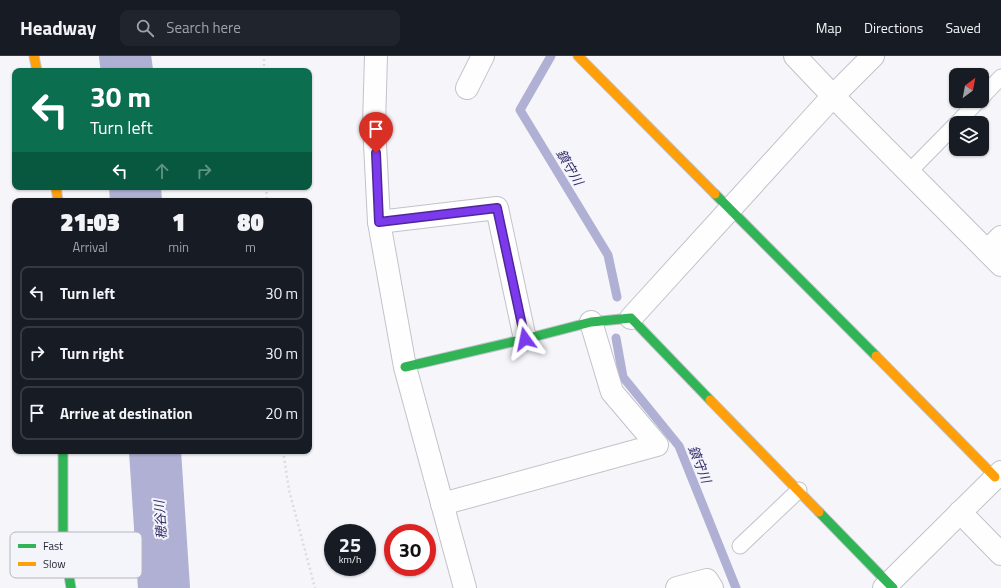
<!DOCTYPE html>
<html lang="en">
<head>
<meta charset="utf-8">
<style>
	:root { --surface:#171b24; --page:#20242c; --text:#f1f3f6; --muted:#9ea1a6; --line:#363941 }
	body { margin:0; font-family:"Titillium Web","Noto Sans JP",sans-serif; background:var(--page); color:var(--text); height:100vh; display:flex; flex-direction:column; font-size:15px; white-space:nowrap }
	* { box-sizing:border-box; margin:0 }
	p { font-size:13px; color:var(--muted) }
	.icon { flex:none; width:22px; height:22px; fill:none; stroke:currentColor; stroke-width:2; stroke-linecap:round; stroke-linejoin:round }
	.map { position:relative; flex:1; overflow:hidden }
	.sheet { position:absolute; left:12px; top:142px; width:300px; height:256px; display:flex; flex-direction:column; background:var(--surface); border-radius:8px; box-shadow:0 1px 3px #0004 }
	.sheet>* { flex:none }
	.banner { position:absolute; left:12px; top:12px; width:300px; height:122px; border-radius:8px; box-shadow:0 1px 3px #0004; background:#0b6e4f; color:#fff; overflow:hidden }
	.needle { width:26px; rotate:32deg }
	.controls { position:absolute; left:949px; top:12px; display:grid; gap:8px }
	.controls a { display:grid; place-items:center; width:40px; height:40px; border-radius:8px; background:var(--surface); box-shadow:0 1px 3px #0004; font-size:20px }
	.speed { position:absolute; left:324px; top:468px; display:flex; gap:8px; font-size:20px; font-weight:700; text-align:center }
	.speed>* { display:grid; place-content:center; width:52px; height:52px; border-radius:50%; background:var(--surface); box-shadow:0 1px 3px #0004; line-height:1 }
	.speed small { font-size:10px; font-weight:400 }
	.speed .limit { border:6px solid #d22; background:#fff; color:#111 }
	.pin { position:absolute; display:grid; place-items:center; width:34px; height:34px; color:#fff; margin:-41px -17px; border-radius:50% 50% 50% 0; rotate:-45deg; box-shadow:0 0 4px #0007 }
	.pin .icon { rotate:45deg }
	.me { position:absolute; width:44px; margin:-22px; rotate:348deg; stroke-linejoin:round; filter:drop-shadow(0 0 3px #0008) }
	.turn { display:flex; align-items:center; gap:14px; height:84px; padding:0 12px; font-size:18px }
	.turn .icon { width:52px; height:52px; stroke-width:2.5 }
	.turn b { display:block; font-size:28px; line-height:34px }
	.lanes { display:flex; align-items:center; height:38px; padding:0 12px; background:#0003; justify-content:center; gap:20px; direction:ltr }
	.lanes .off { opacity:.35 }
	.eta { display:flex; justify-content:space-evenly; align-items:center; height:68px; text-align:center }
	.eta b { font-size:24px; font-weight:800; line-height:28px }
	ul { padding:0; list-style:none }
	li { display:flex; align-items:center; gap:12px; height:54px; margin:0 8px 6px; padding:0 4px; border:2px solid var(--line); border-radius:8px }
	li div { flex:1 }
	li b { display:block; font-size:15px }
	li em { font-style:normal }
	header { display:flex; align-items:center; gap:24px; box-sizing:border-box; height:56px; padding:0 20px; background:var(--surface); border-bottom:1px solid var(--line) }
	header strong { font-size:19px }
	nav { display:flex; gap:22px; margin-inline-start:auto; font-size:14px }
	.search { width:280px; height:36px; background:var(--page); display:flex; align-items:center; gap:10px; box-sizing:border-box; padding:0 14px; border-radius:8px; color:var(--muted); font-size:15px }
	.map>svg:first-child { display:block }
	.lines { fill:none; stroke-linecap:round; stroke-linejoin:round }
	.stream { stroke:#b0b0d5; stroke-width:9 }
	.river { stroke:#b0b0d5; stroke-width:52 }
	.lane-casing { stroke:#c2c2cb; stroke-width:17 }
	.street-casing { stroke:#c2c2cb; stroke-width:24 }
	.fast-casing { stroke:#c2c2cb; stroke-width:11 }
	.slow-casing { stroke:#c2c2cb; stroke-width:11 }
	.path { stroke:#dcdcdf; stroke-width:2.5; stroke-dasharray:2 3; stroke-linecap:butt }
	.lane { stroke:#fefefe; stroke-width:15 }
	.street { stroke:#fefefe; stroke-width:22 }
	.fast { stroke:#30b455; stroke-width:9 }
	.slow { stroke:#ff9f0a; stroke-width:9 }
	.route-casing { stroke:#51269a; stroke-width:10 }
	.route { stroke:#7c3aed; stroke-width:7 }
	.labels { text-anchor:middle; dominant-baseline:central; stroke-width:4; stroke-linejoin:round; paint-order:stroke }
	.water-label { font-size:13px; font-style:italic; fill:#342c6a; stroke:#f4f4fb }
	.key { fill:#f4f4fb; stroke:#b6b6be; stroke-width:1 }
	.key-label { font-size:11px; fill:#252531 }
</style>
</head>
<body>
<header>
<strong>Headway</strong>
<div class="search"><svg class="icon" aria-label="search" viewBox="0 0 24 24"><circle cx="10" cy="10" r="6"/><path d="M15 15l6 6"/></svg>Search here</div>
<nav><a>Map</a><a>Directions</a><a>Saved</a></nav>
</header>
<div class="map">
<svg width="1001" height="532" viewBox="0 0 1001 532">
	<rect width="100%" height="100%" fill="#f5f5fa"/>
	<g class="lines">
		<g class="stream">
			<path d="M 551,0 L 520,54 L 608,199 L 617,241"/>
			<path d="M 616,282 L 623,321 L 679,390 L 736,532"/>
		</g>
		<g class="river">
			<path d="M 125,0 L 127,15"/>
			<path d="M 135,131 L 136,145"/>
			<path d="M 155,395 L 164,532"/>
		</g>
		<g class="lane-casing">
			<g id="lane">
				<path d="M 982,41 L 1001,21"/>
				<path d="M 957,67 L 978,45"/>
				<path d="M 909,116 L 956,68"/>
				<path d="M 740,490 L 799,434"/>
			</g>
		</g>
		<g class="street-casing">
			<g id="street">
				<path d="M 376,0 L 374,69 L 379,166 L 405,311 L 465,532"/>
				<path d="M 795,0 L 833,40 L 1001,209"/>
				<path d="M 467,32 L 483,0"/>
				<path d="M 379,166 L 497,152 L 525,283"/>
				<path d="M 987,195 L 1001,181"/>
				<path d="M 631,262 L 833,40 L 873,0"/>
				<path d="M 442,448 L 657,389 L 612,336 L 591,266"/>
				<path d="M 960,456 L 1001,498"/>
				<path d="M 677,532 L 707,524 L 712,532"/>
				<path d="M 884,532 L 1001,416"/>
			</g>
		</g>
		<g class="fast-casing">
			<g id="fast">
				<path d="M 715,138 L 876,300"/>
				<path d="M 405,311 L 525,283 L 591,266 L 631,262 L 710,344"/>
				<path d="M 63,395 L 63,482 L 71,532"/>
				<path d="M 819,456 L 893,532"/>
			</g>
		</g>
		<g class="slow-casing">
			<g id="slow">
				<path d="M 34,0 L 37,15"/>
				<path d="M 578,0 L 715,138"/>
				<path d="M 56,131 L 58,145"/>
				<path d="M 876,300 L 995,421"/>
				<path d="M 710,344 L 819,456"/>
			</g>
		</g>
		<g class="path">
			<path d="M 264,15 L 264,0"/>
			<path d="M 266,131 L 267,145"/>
			<path d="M 283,395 L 289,434 L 315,532"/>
		</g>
		<use href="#lane" class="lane"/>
		<use href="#street" class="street"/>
		<use href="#fast" class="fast"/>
		<use href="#slow" class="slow"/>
	</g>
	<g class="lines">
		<g class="route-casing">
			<path id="route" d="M 376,97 L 379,166 L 497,152 L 525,283"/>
		</g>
		<use href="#route" class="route"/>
	</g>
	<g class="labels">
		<g class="water-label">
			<text transform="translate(570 111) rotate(59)">鎮守川</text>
			<text transform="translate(700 408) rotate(68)">鎮守川</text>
			<text transform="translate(160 464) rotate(-94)">穂谷川</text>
		</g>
	</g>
	<rect x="10" y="476" width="132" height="46" rx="6" class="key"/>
	<rect x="18" y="488" width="18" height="4" fill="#30b455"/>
	<rect x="18" y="506" width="18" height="4" fill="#ff9f0a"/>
	<g class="key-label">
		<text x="43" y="494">Fast</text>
		<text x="43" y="512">Slow</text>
	</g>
</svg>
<div class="controls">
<a><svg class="needle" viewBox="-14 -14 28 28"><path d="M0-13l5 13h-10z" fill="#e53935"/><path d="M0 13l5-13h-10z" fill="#9ea1a6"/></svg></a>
<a><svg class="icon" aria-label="layers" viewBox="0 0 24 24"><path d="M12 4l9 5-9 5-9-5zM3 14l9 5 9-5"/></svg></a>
</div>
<div class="speed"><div>25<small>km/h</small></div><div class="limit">30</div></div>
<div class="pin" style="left:376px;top:97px;background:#d93025"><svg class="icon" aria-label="arrive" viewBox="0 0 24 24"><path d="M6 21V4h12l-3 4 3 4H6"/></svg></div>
<svg class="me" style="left:525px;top:283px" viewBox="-20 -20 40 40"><path d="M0-17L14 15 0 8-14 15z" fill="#7c3aed" stroke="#fff" stroke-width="4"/></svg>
<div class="banner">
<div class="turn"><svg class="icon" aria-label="left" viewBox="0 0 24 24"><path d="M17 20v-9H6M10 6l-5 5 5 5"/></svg><div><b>30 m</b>Turn left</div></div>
<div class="lanes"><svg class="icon" aria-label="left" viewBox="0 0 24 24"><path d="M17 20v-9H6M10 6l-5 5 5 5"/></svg><svg class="icon off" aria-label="ahead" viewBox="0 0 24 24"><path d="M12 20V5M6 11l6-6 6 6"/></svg><svg class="icon off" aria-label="right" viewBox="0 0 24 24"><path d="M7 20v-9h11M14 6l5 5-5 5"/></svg></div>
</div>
<section class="sheet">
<div class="eta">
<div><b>21:03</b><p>Arrival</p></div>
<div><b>1</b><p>min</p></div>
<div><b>80</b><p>m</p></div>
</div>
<ul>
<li><svg class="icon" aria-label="left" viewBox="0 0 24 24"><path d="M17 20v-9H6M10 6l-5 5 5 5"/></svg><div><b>Turn left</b></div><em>30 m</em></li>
<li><svg class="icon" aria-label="right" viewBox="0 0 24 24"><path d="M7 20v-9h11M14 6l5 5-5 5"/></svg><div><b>Turn right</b></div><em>30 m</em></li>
<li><svg class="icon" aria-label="arrive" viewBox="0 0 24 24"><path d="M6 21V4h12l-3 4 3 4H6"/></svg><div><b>Arrive at destination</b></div><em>20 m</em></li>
</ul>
</section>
</div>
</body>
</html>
